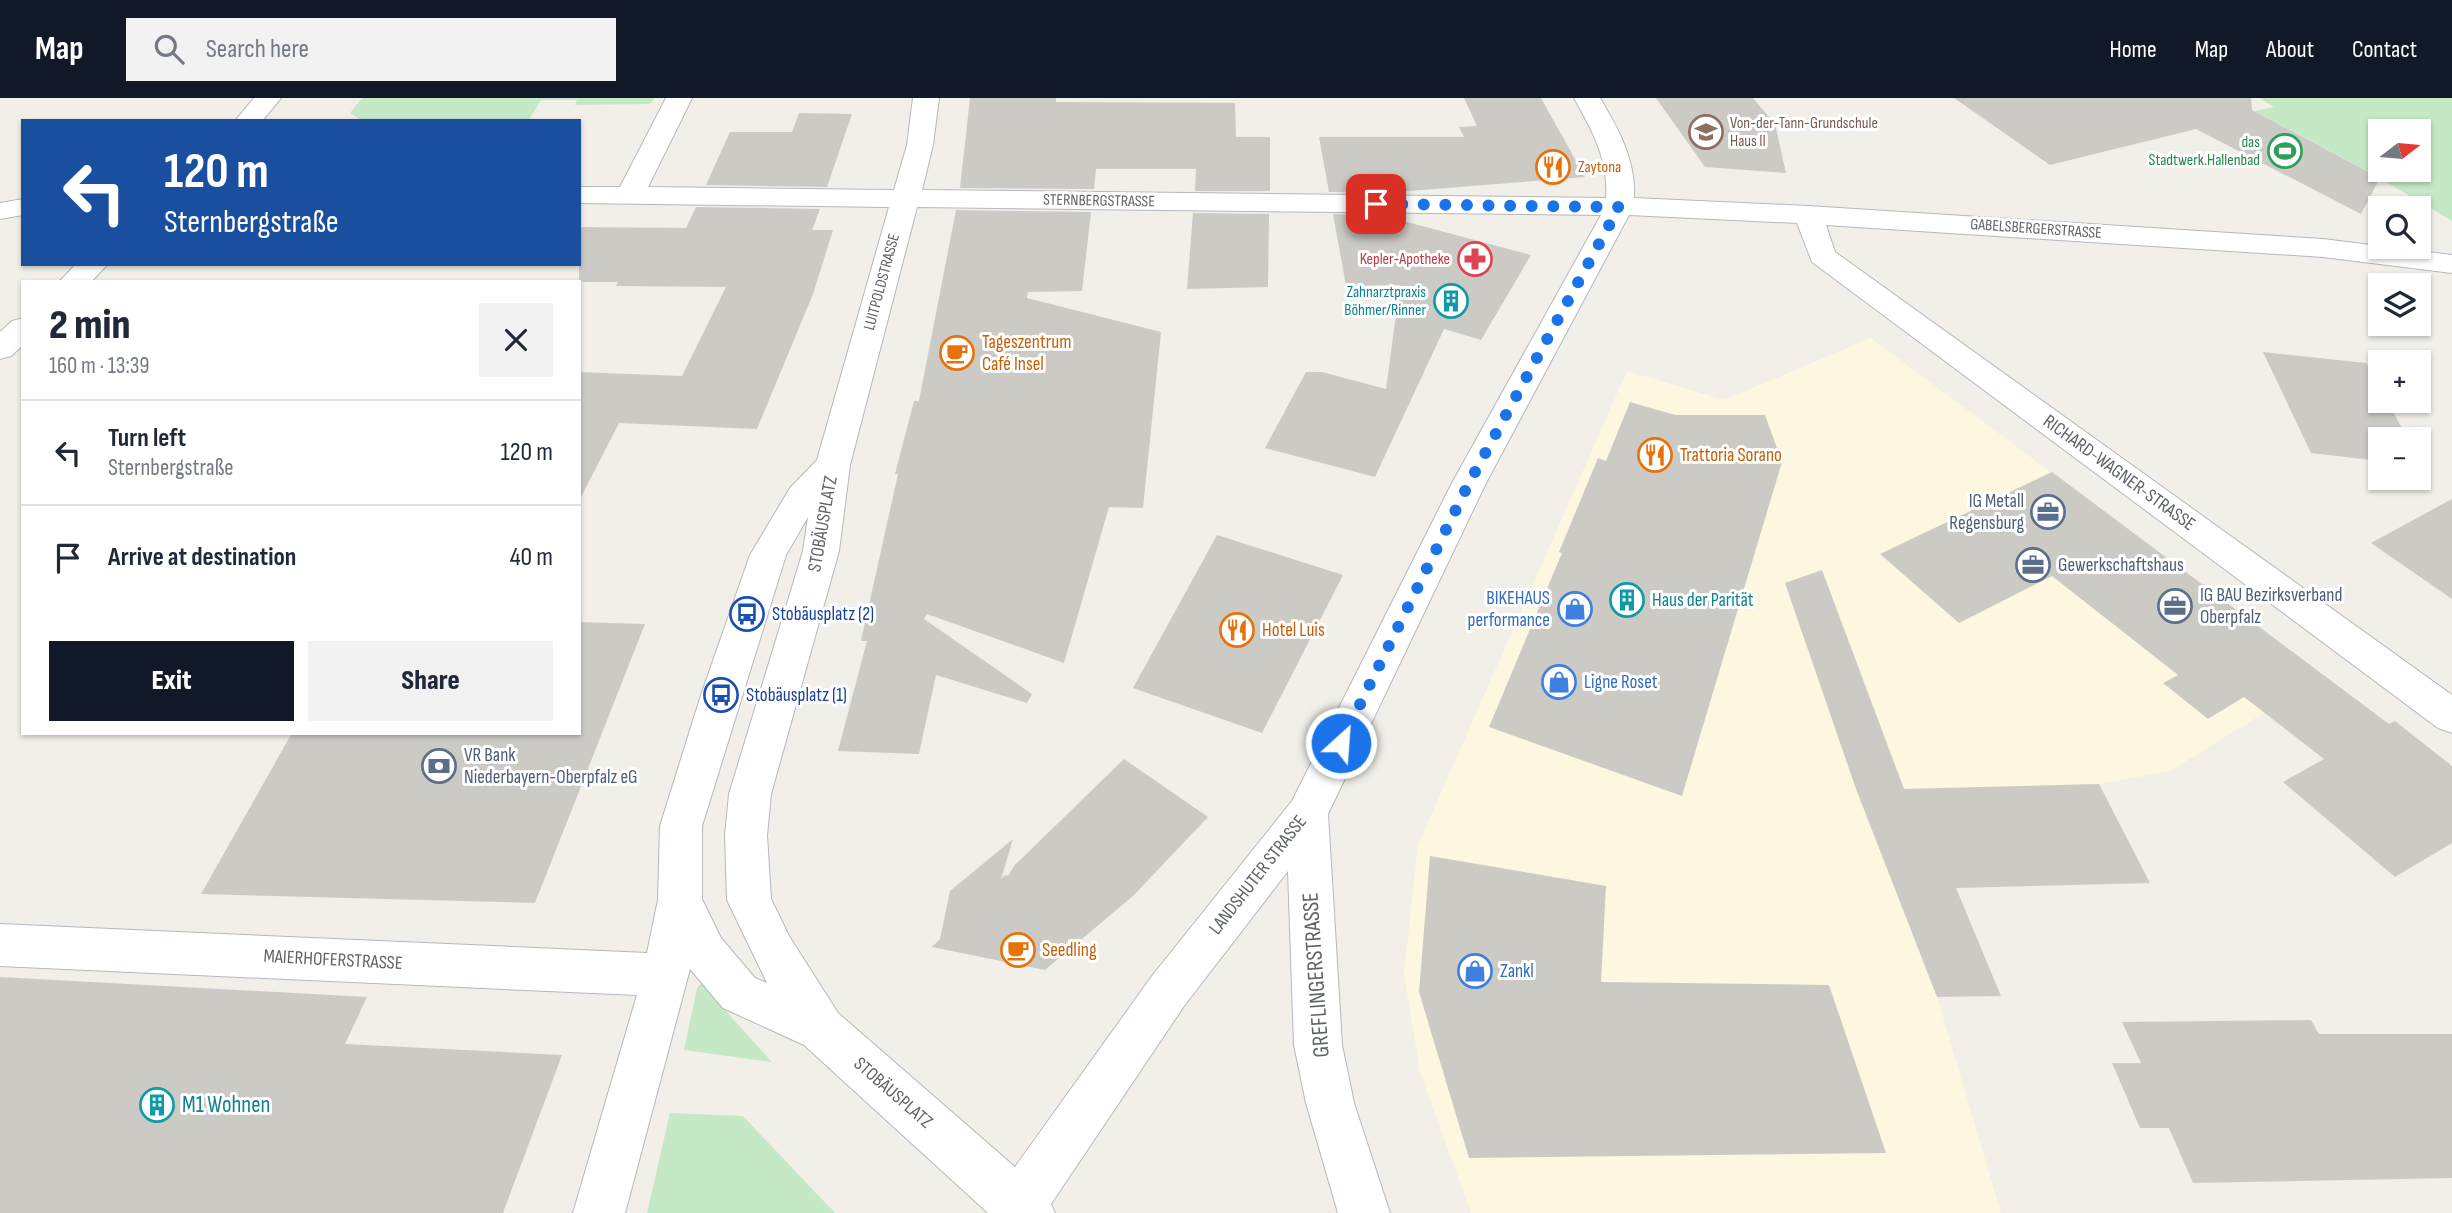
<!DOCTYPE html>
<html lang="en">
<head>
<meta charset="utf-8">
<style>
	:root { --surface:#fff; --page:#f2f2f3; --text:#1f2937; --muted:#747a83; --line:#e0e1e3; --accent:#111827 }
	body { margin:0; font-family:"Sofia Sans Condensed",sans-serif; background:var(--page); color:var(--text); height:100vh; display:flex; flex-direction:column; font-size:26px; white-space:nowrap }
	* { box-sizing:border-box; margin:0 }
	p { font-size:23px; color:var(--muted) }
	.icon { flex:none; width:38px; height:38px; fill:none; stroke:currentColor; stroke-width:2; stroke-linecap:round; stroke-linejoin:round }
	.map { position:relative; flex:1; overflow:hidden }
	.drawer { position:absolute; left:21px; top:182px; width:560px; height:455px; display:flex; flex-direction:column; background:var(--surface); border-radius:0px; box-shadow:0 2px 5px #0004 }
	.drawer>* { flex:none }
	.guide { position:absolute; left:21px; top:21px; width:560px; height:147px; border-radius:0px; box-shadow:0 2px 5px #0004; background:#1a4fa0; color:#fff; overflow:hidden }
	.needle { width:46px; rotate:74deg }
	.controls { position:absolute; left:2368px; top:21px; display:grid; gap:14px }
	.controls a { display:grid; place-items:center; width:63px; height:63px; border-radius:0px; background:var(--surface); box-shadow:0 2px 5px #0004; font-size:35px }
	.pin { position:absolute; display:grid; place-items:center; width:60px; height:60px; color:#fff; margin:-30px; border-radius:14px; box-shadow:0 4px 10px #0006 }
	.me { position:absolute; width:77px; margin:-38px; rotate:26deg; stroke-linejoin:round; filter:drop-shadow(0 0 5px #0008) }
	.turn { display:flex; align-items:center; gap:24px; height:147px; padding:0 28px; font-size:32px }
	.turn .icon { width:91px; height:91px; stroke-width:2.5 }
	.turn b { display:block; font-size:49px; line-height:60px }
	.round { display:grid; place-items:center; flex:none; width:74px; height:74px; border-radius:0px; background:var(--page) }
	.head { display:flex; align-items:center; justify-content:space-between; height:119px; padding:0 28px }
	h1 { font-size:42px; font-weight:800; line-height:52px }
	.action { display:flex; gap:14px; margin-top:auto; padding:14px 28px }
	.action a { flex:1; height:80px; border-radius:0px; background:var(--accent); color:#fff; font-size:28px; font-weight:800; line-height:80px; text-align:center }
	.action a+a { background:var(--page); color:var(--text) }
	ul { padding:0; list-style:none }
	li { display:flex; align-items:center; gap:21px; height:105px; padding:0 28px; border-top:2px solid var(--line) }
	li div { flex:1 }
	li b { display:block; font-size:26px }
	li em { font-style:normal }
	header { display:flex; align-items:center; gap:42px; box-sizing:border-box; height:98px; padding:0 35px; background:var(--accent); color:#fff }
	header strong { font-size:33px }
	nav { display:flex; gap:38px; margin-inline-start:auto; font-size:24px }
	.search { width:490px; height:63px; background:var(--page); display:flex; align-items:center; gap:18px; box-sizing:border-box; padding:0 24px; border-radius:0px; color:var(--muted); font-size:26px }
	.map>svg:first-child { display:block }
	.commercial { fill:#fef7e0 }
	.green { fill:#c5e8c5; fill-rule:evenodd }
	.building { fill:#cccac5 }
	.lines { fill:none; stroke-linecap:round; stroke-linejoin:round }
	.minor-casing { stroke:#b5b8bc; stroke-width:2 }
	.minor { fill:#fff; fill-rule:evenodd }
	.route { stroke:#1a73e8; stroke-width:12; stroke-dasharray:0 21.6 }
	.labels { text-anchor:middle; dominant-baseline:central; stroke-width:6; stroke-linejoin:round; paint-order:stroke }
	.far-education-label { font-size:16px; fill:#785e54; stroke:#fff; text-anchor:start }
	.far-leisure-label { font-size:16px; fill:#27864d; stroke:#fff; text-anchor:end }
	.far-food-label { font-size:16px; fill:#c56008; stroke:#fff; text-anchor:start }
	.far-street-label { font-size:16px; fill:#5f6368; stroke:#fff }
	.far-health-label { font-size:16px; fill:#be3a42; stroke:#fff; text-anchor:end }
	.far-culture-label { font-size:16px; fill:#0d838f; stroke:#fff; text-anchor:end }
	.food-label { font-size:19px; fill:#c56008; stroke:#fff; text-anchor:start }
	.street-label { font-size:19px; fill:#5f6368; stroke:#fff }
	.service-label { font-size:19px; fill:#4e5e75; stroke:#fff; text-anchor:start }
	.shop-label { font-size:19px; fill:#366cbe; stroke:#fff; text-anchor:start }
	.culture-label { font-size:19px; fill:#0d838f; stroke:#fff; text-anchor:start }
	.transit-label { font-size:19px; fill:#164399; stroke:#fff; text-anchor:start }
	.near-street-label { font-size:23px; fill:#5f6368; stroke:#fff }
	.near-culture-label { font-size:23px; fill:#0d838f; stroke:#fff; text-anchor:start }
</style>
</head>
<body>
<header>
<strong>Map</strong>
<div class="search"><svg class="icon" aria-label="search" viewBox="0 0 24 24"><circle cx="10" cy="10" r="6"/><path d="M15 15l6 6"/></svg>Search here</div>
<nav><a>Home</a><a>Map</a><a>About</a><a>Contact</a></nav>
</header>
<div class="map">
<svg width="2452" height="1115" viewBox="0 0 2452 1115">
	<rect width="100%" height="100%" fill="#f1efe8"/>
	<path class="commercial" d="M 1871,240 L 2324,578 L 2170,673 L 2099,686 L 1857,692 L 1937,899 L 2001,1115 L 1471,1115 L 1420,974 L 1404,876 L 1418,747 L 1627,273 L 1724,302 Z"/>
	<g class="green">
		<path d="M 362,0 L 655,0 L 650,6 L 575,7 L 577,2 L 541,2 L 528,23 L 362,23 L 350,15 Z"/>
		<path d="M 2260,0 L 2452,0 L 2452,123 L 2366,72 L 2254,13 L 2274,9 ZM 2380,33 L 2418,33 L 2418,72 L 2380,72 Z"/>
		<path d="M 702,884 L 710,889 L 724,911 L 772,964 L 684,952 L 697,890 Z"/>
		<path d="M 670,1015 L 743,1018 L 835,1115 L 647,1115 Z"/>
	</g>
	<g class="building">
		<path d="M 970,0 L 1056,0 L 1056,4 L 1235,5 L 1236,39 L 1270,39 L 1270,93 L 1195,93 L 1196,71 L 1096,71 L 1094,91 L 960,90 Z"/>
		<path d="M 1464,0 L 1541,0 L 1585,79 L 1384,95 L 1329,94 L 1319,39 L 1464,39 L 1459,29 L 1477,28 Z"/>
		<path d="M 1656,0 L 1753,0 L 1775,26 L 1786,75 L 1705,69 Z"/>
		<path d="M 1954,0 L 2251,0 L 2252,12 L 2380,80 L 2361,116 L 2196,31 L 2050,67 Z"/>
		<path d="M 799,15 L 852,16 L 827,89 L 706,87 L 730,34 L 792,34 Z"/>
		<path d="M 696,109 L 820,111 L 812,132 L 833,132 L 813,196 L 757,331 L 619,325 L 579,403 L 579,274 L 682,278 L 726,189 L 616,188 L 618,184 L 579,184 L 579,129 L 686,130 Z"/>
		<path d="M 956,112 L 1091,114 L 1082,193 L 1028,194 L 1027,200 L 1161,234 L 1143,410 L 1109,409 L 1064,565 L 927,516 L 924,521 L 1032,596 L 1027,605 L 936,577 L 919,656 L 838,653 L 867,543 L 861,543 L 898,376 L 895,376 L 914,303 L 919,303 Z"/>
		<path d="M 1193,115 L 1269,116 L 1268,189 L 1187,191 Z"/>
		<path d="M 1333,116 L 1381,117 L 1531,157 L 1481,242 L 1444,231 L 1375,379 L 1265,350 L 1306,274 L 1322,274 L 1386,291 L 1400,187 L 1346,188 Z"/>
		<path d="M 2263,254 L 2366,265 L 2380,290 L 2380,303 L 2387,303 L 2408,341 L 2380,341 L 2380,363 L 2311,355 Z"/>
		<path d="M 1630,304 L 1675,317 L 1765,317 L 1782,364 L 1682,698 L 1489,629 L 1562,455 L 1559,454 L 1598,360 L 1606,363 Z"/>
		<path d="M 2052,374 L 2389,626 L 2395,623 L 2452,668 L 2452,745 L 2395,779 L 2283,684 L 2324,661 L 2244,599 L 2208,621 L 2163,585 L 2178,577 L 2052,478 L 1959,525 L 1880,456 Z"/>
		<path d="M 2452,401 L 2452,501 L 2371,445 Z"/>
		<path d="M 1217,437 L 1343,477 L 1262,635 L 1133,590 Z"/>
		<path d="M 1822,472 L 1904,691 L 2099,686 L 2150,785 L 1956,790 L 2001,898 L 1937,899 L 1856,691 L 1785,485 Z"/>
		<path d="M 579,524 L 645,526 L 535,805 L 201,796 L 292,635 L 579,635 Z"/>
		<path d="M 1124,661 L 1208,719 L 1133,798 L 1045,872 L 932,849 L 940,841 L 950,793 L 1013,741 L 1001,781 L 1005,777 L 1008,778 L 1014,768 Z"/>
		<path d="M 1430,758 L 1606,788 L 1601,884 L 1829,887 L 1886,1055 L 1469,1060 L 1419,894 Z"/>
		<path d="M 0,879 L 367,899 L 345,946 L 562,957 L 503,1115 L 0,1115 Z"/>
		<path d="M 2311,922 L 2319,936 L 2452,936 L 2452,1080 L 2193,1085 L 2169,1030 L 2140,1030 L 2112,965 L 2141,965 L 2122,924 Z"/>
	</g>
	<g class="lines">
		<g class="minor-casing">
			<g id="minor">
				<path d="M 254,0 L 281,0 L 262,23 L 235,23 Z"/>
				<path d="M 666,0 L 692,0 L 648,89 L 894,92 L 907,47 L 913,0 L 939,0 L 933,47 L 922,92 L 1606,100 C 1609,62 1592,32 1574,0 L 1600,0 C 1619,32 1636,62 1634,100 L 1808,108 L 2323,141 L 2452,157 L 2452,175 L 2323,159 L 1826,127 L 1835,154 L 2452,597 L 2452,635 L 2438,630 L 1812,164 L 1797,125 L 1629,117 L 1486,385 L 1328,716 L 1342,947 L 1354,1005 L 1390,1115 L 1338,1115 L 1306,1005 L 1294,947 L 1288,773 L 1184,908 L 1051,1106 L 1055,1115 L 988,1115 L 804,947 L 723,910 L 690,871 L 625,1115 L 573,1115 L 637,897 L 0,868 L 0,826 L 647,855 L 658,802 L 660,728 L 701,597 L 750,457 L 790,390 L 817,362 L 889,109 L 579,105 L 579,89 L 620,89 ZM 917,109 L 1601,117 L 1452,385 L 1292,703 L 1152,878 L 1015,1069 L 838,915 L 789,838 L 771,801 L 767,737 L 771,696 L 839,453 L 850,367 ZM 808,419 L 803,453 L 729,696 L 725,737 L 727,802 L 767,885 L 755,880 L 721,840 L 702,801 L 702,728 L 786,457 Z"/>
				<path d="M 23,101 L 23,117 L 0,121 L 0,105 Z"/>
				<path d="M 76,166 L 108,166 L 91,184 L 59,184 Z"/>
				<path d="M 23,220 L 23,247 L 11,258 L 0,261 L 0,234 L 12,223 Z"/>
			</g>
		</g>
		<use href="#minor" class="minor"/>
	</g>
	<g class="lines">
		<path class="route" d="M 1341,645 L 1469,385 L 1619,109 L 1376,106"/>
	</g>
	<defs>
		<g id="school-ring" transform="scale(1.75)"><circle r="9.5" fill="#fff" stroke="#8d6e63" stroke-width="1.5"/><path d="M0-5L7-2L0 1L-7-2ZM-4 1L0 2.5L4 1V4Q0 6-4 4Z" fill="#8d6e63"/></g>
		<g id="stadium-ring" transform="scale(1.75)"><circle r="9.5" fill="#fff" stroke="#2e9e5b" stroke-width="1.5"/><path d="M0-5a6.5 5 0 1 0 0 10a6.5 5 0 1 0 0-10ZM-3.5-1.8h7v3.6h-7Z" fill="#2e9e5b"/></g>
		<g id="restaurant-ring" transform="scale(1.75)"><circle r="9.5" fill="#fff" stroke="#e8710a" stroke-width="1.5"/><path d="M-5-6h1v4h1v-4h1v4h1v-4h1v5L-1.5 .5V6h-2V.5L-5-1ZM5-6V6H3V1.5H1.5Q1.5-4 5-6Z" fill="#e8710a"/></g>
		<g id="pharmacy-ring" transform="scale(1.75)"><circle r="9.5" fill="#fff" stroke="#e0444e" stroke-width="1.5"/><path d="M-2-6h4v4h4v4h-4v4h-4v-4h-4v-4h4Z" fill="#e0444e"/></g>
		<g id="building-ring" transform="scale(1.75)"><circle r="9.5" fill="#fff" stroke="#0f9aa8" stroke-width="1.5"/><path d="M-4-6H4V6H1V3H-1V6H-4ZM-2.5-4.3h1.7v1.8h-1.7ZM.8-4.3h1.7v1.8H.8ZM-2.5-1h1.7V.8h-1.7ZM.8-1h1.7V.8H.8Z" fill="#0f9aa8"/></g>
		<g id="cafe-ring" transform="scale(1.75)"><circle r="9.5" fill="#fff" stroke="#e8710a" stroke-width="1.5"/><path d="M-5.5-4.5H6V0H3Q3 3.5 0 3.5H-2.5Q-5.5 3.5-5.5 0ZM3-3.2v2h1.7v-2ZM-6 4.5H4V6H-6Z" fill="#e8710a"/></g>
		<g id="office-ring" transform="scale(1.75)"><circle r="9.5" fill="#fff" stroke="#5c6f8a" stroke-width="1.5"/><path d="M-6-3h4V-5.5h4V-3h4V5H-6ZM-1-4.5V-3h2v-1.5ZM-6 0V1H6V0Z" fill="#5c6f8a"/></g>
		<g id="shop-ring" transform="scale(1.75)"><circle r="9.5" fill="#fff" stroke="#3f7fe0" stroke-width="1.5"/><path d="M-5-2.5h2.3a2.7 3.5 0 0 1 5.4 0H5L5.5 6h-11ZM-1.5-2.5h3a1.5 2.3 0 0 0-3 0Z" fill="#3f7fe0"/></g>
		<g id="bus-ring" transform="scale(1.75)"><circle r="9.5" fill="#fff" stroke="#1a4fb4" stroke-width="1.5"/><path d="M-5-6H5V4H4V6H2V4H-2V6H-4V4H-5ZM-3.5-4V0h7V-4ZM-3.5 1.2v1.5H-2V1.2ZM2 1.2v1.5H3.5V1.2Z" fill="#1a4fb4"/></g>
		<g id="bank-ring" transform="scale(1.75)"><circle r="9.5" fill="#fff" stroke="#5c6f8a" stroke-width="1.5"/><path d="M-6-4H6V4H-6ZM0-2.3a2.3 2.3 0 1 0 0 4.6a2.3 2.3 0 1 0 0-4.6Z" fill="#5c6f8a"/></g>
	</defs>
	<g fill-rule="evenodd">
		<use href="#school-ring" x="1706" y="34"/>
		<use href="#stadium-ring" x="2285" y="53"/>
		<use href="#restaurant-ring" x="1553" y="69"/>
		<use href="#pharmacy-ring" x="1475" y="161"/>
		<use href="#building-ring" x="1451" y="203"/>
		<use href="#cafe-ring" x="957" y="255"/>
		<use href="#restaurant-ring" x="1655" y="357"/>
		<use href="#office-ring" x="2048" y="414"/>
		<use href="#office-ring" x="2033" y="467"/>
		<use href="#building-ring" x="1627" y="502"/>
		<use href="#office-ring" x="2175" y="508"/>
		<use href="#shop-ring" x="1575" y="511"/>
		<use href="#bus-ring" x="747" y="516"/>
		<use href="#restaurant-ring" x="1237" y="532"/>
		<use href="#shop-ring" x="1559" y="584"/>
		<use href="#bus-ring" x="721" y="597"/>
		<use href="#bank-ring" x="439" y="668"/>
		<use href="#cafe-ring" x="1018" y="852"/>
		<use href="#shop-ring" x="1475" y="873"/>
		<use href="#building-ring" x="157" y="1007"/>
	</g>
	<g class="labels">
		<g class="far-education-label">
			<text x="1730" y="25">Von-der-Tann-Grundschule<tspan x="1730" dy="18">Haus II</tspan></text>
		</g>
		<g class="far-leisure-label">
			<text x="2260" y="44">das<tspan x="2260" dy="18">Stadtwerk.Hallenbad</tspan></text>
		</g>
		<g class="far-food-label">
			<text x="1578" y="69">Zaytona</text>
		</g>
		<g class="far-street-label">
			<text transform="translate(1099 103) rotate(1)">STERNBERGSTRASSE</text>
			<text transform="translate(2036 131) rotate(4)">GABELSBERGERSTRASSE</text>
			<text transform="translate(882 184) rotate(-75)">LUITPOLDSTRASSE</text>
		</g>
		<g class="far-health-label">
			<text x="1450" y="161">Kepler-Apotheke</text>
		</g>
		<g class="far-culture-label">
			<text x="1426" y="194">Zahnarztpraxis<tspan x="1426" dy="18">Böhmer/Rinner</tspan></text>
		</g>
		<g class="food-label">
			<text x="982" y="244">Tageszentrum<tspan x="982" dy="22">Café Insel</tspan></text>
			<text x="1680" y="357">Trattoria Sorano</text>
			<text x="1262" y="532">Hotel Luis</text>
			<text x="1042" y="852">Seedling</text>
		</g>
		<g class="street-label">
			<text transform="translate(2119 375) rotate(36)">RICHARD-WAGNER-STRASSE</text>
			<text transform="translate(823 426) rotate(-80)">STOBÄUSPLATZ</text>
			<text transform="translate(1258 777) rotate(-52)">LANDSHUTER STRASSE</text>
			<text transform="translate(333 862) rotate(3)">MAIERHOFERSTRASSE</text>
			<text transform="translate(893 995) rotate(41)">STOBÄUSPLATZ</text>
		</g>
		<g class="service-label">
			<text x="2024" y="403" text-anchor="end">IG Metall<tspan x="2024" dy="22">Regensburg</tspan></text>
			<text x="2058" y="467">Gewerkschaftshaus</text>
			<text x="2200" y="497">IG BAU Bezirksverband<tspan x="2200" dy="22">Oberpfalz</tspan></text>
			<text x="464" y="657">VR Bank<tspan x="464" dy="22">Niederbayern-Oberpfalz eG</tspan></text>
		</g>
		<g class="shop-label">
			<text x="1550" y="500" text-anchor="end">BIKEHAUS<tspan x="1550" dy="22">performance</tspan></text>
			<text x="1584" y="584">Ligne Roset</text>
			<text x="1500" y="873">Zankl</text>
		</g>
		<g class="culture-label">
			<text x="1652" y="502">Haus der Parität</text>
		</g>
		<g class="transit-label">
			<text x="772" y="516">Stobäusplatz (2)</text>
			<text x="746" y="597">Stobäusplatz (1)</text>
		</g>
		<g class="near-street-label">
			<text transform="translate(1316 877) rotate(-94)">GREFLINGERSTRASSE</text>
		</g>
		<g class="near-culture-label">
			<text x="182" y="1007">M1 Wohnen</text>
		</g>
	</g>
</svg>
<div class="controls">
<a><svg class="needle" viewBox="-14 -14 28 28"><path d="M0-13l5 13h-10z" fill="#e53935"/><path d="M0 13l5-13h-10z" fill="#747a83"/></svg></a>
<a><svg class="icon" aria-label="search" viewBox="0 0 24 24"><circle cx="10" cy="10" r="6"/><path d="M15 15l6 6"/></svg></a>
<a><svg class="icon" aria-label="layers" viewBox="0 0 24 24"><path d="M12 4l9 5-9 5-9-5zM3 14l9 5 9-5"/></svg></a>
<a>+</a>
<a>−</a>
</div>
<div class="pin" style="left:1376px;top:106px;background:#d93025"><svg class="icon" aria-label="arrive" viewBox="0 0 24 24"><path d="M6 21V4h12l-3 4 3 4H6"/></svg></div>
<svg class="me" style="left:1341px;top:645px" viewBox="-20 -20 40 40"><circle r="17" fill="#1a73e8" stroke="#fff" stroke-width="3"/><path d="M0-11L8 9 0 5-8 9z" fill="#fff"/></svg>
<div class="guide">
<div class="turn"><svg class="icon" aria-label="left" viewBox="0 0 24 24"><path d="M17 20v-9H6M10 6l-5 5 5 5"/></svg><div><b>120 m</b>Sternbergstraße</div></div>
</div>
<section class="drawer">
<div class="head"><div><h1>2 min</h1><p>160 m · 13:39</p></div><a class="round"><svg class="icon" aria-label="close" viewBox="0 0 24 24"><path d="M6 6l12 12M18 6L6 18"/></svg></a></div>
<ul>
<li><svg class="icon" aria-label="left" viewBox="0 0 24 24"><path d="M17 20v-9H6M10 6l-5 5 5 5"/></svg><div><b>Turn left</b><p>Sternbergstraße</p></div><em>120 m</em></li>
<li><svg class="icon" aria-label="arrive" viewBox="0 0 24 24"><path d="M6 21V4h12l-3 4 3 4H6"/></svg><div><b>Arrive at destination</b></div><em>40 m</em></li>
</ul>
<div class="action"><a>Exit</a><a>Share</a></div>
</section>
</div>
</body>
</html>
